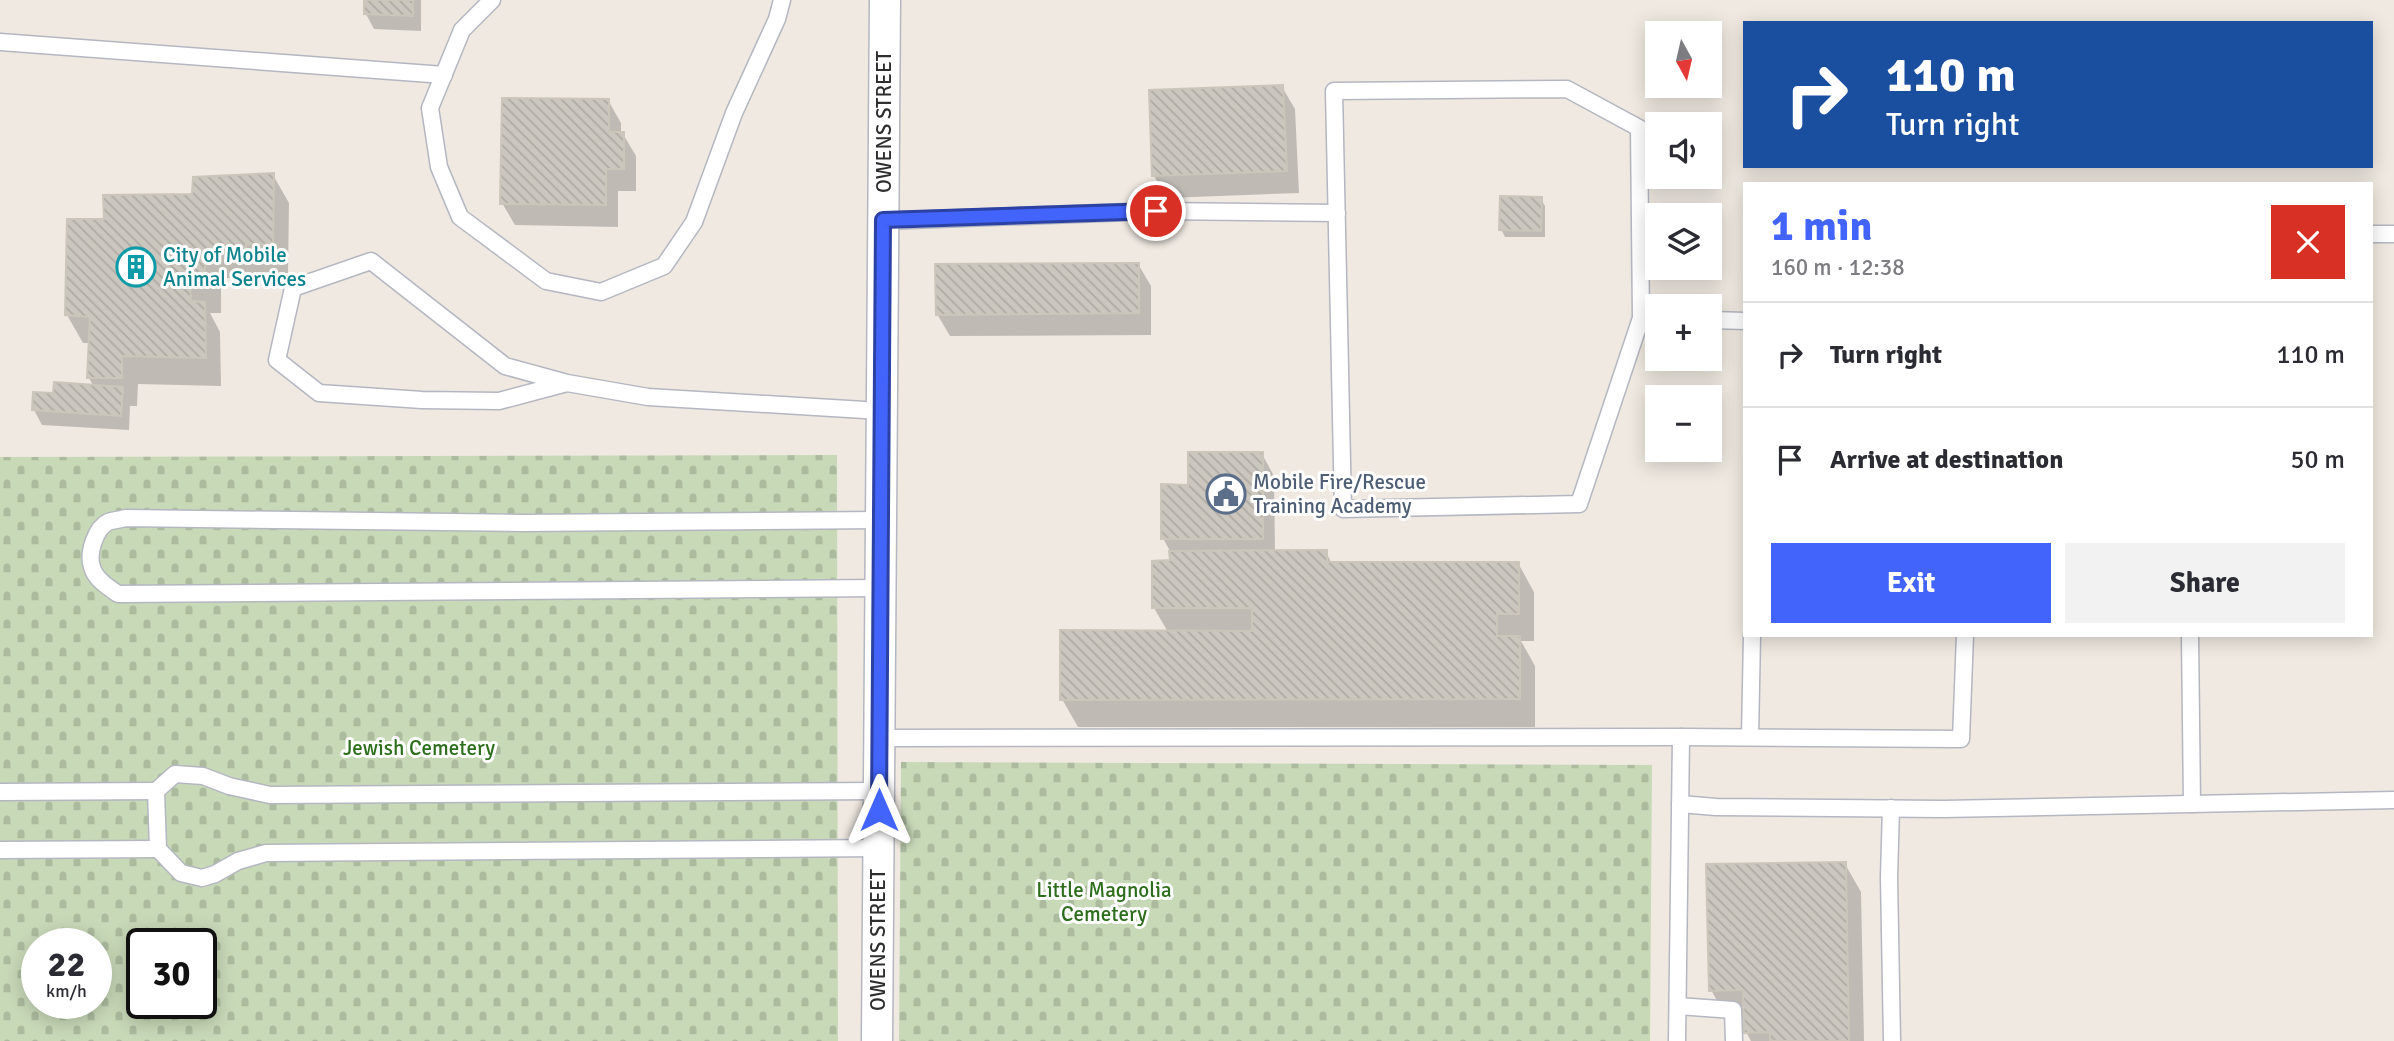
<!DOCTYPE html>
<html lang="en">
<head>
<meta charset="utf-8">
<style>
	:root { --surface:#fff; --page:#f2f2f3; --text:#2b2b33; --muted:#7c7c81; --line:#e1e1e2; --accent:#4264fb }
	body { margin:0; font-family:Signika,sans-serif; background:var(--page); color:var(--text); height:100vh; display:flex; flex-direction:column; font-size:26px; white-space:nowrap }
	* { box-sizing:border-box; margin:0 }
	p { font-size:23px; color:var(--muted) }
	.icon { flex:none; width:38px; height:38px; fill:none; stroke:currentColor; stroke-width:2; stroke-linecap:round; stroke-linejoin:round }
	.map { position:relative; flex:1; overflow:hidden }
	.side { position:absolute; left:1743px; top:182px; width:630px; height:455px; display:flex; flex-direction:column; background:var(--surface); border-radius:0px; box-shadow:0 4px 18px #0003 }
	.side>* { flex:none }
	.banner { position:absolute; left:1743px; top:21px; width:630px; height:147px; border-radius:0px; box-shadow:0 4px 18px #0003; background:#1a4fa0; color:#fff; overflow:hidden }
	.needle { width:46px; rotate:172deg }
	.fabs { position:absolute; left:1645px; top:21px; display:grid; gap:14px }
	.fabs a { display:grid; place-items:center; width:77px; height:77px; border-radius:0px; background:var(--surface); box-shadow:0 4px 18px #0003; font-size:35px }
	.speed { position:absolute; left:21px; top:928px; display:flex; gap:14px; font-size:35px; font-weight:700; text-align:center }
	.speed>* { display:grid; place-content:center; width:91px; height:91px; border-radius:50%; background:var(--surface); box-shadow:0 4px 18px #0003; line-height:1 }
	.speed small { font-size:18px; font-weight:400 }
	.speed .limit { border:4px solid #111; border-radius:10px; background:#fff; color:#111 }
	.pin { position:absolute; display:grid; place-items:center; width:60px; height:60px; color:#fff; margin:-30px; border:4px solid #fff; border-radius:50%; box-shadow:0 2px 7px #0007 }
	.me { position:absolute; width:77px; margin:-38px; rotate:0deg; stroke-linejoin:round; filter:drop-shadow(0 0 5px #0008) }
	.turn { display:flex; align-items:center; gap:24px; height:147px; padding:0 28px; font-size:32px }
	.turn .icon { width:91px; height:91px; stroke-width:2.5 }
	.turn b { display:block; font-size:49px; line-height:60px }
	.round { display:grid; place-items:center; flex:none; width:74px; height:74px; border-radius:0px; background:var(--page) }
	.head { display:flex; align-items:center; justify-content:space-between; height:119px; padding:0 28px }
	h1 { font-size:42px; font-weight:700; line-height:52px; color:var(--accent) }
	.button { display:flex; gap:14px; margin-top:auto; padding:14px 28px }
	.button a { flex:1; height:80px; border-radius:0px; background:var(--accent); color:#fff; font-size:28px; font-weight:700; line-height:80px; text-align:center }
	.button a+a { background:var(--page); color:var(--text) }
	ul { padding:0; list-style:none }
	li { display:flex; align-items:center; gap:21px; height:105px; padding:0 28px; border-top:2px solid var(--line) }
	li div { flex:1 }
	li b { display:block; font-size:26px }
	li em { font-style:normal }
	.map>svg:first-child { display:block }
	.cemetery { fill:url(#cemetery-stones); fill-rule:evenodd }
	.shadow { fill:#0003 }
	.building { fill:url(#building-back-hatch); stroke:#cbc5ba; stroke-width:2 }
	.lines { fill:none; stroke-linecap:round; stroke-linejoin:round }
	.lane-casing { stroke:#b4b7c1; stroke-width:19 }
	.street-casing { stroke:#b4b7c1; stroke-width:33 }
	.lane { stroke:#fff; stroke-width:16 }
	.street { stroke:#fff; stroke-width:30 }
	.route-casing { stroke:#2b41a3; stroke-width:18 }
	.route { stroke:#4264fb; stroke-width:12 }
	.labels { text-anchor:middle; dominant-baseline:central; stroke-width:6; stroke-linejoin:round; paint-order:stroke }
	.street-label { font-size:21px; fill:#2e2e2e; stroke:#fff }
	.culture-label { font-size:21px; fill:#0d838f; stroke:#fff; text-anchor:start }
	.service-label { font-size:21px; fill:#4e5e75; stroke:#fff; text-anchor:start }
	.park-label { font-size:21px; fill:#2c6e1b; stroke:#fff }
</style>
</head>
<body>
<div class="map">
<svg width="2394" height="1041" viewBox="0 0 2394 1041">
	<defs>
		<pattern id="cemetery-stones" width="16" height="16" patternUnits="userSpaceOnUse" patternTransform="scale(1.75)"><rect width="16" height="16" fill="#c8d9b8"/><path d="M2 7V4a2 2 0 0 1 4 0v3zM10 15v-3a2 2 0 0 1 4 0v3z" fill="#acbb9e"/></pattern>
		<pattern id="building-back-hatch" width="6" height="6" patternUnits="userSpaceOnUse" patternTransform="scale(1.75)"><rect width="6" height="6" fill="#cbc7bf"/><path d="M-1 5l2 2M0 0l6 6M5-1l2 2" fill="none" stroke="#afaba4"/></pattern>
	</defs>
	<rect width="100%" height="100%" fill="#efe9e1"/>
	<g class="cemetery">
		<path d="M 837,455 L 838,1041 L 0,1041 L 0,457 ZM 37,943 L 96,943 L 96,1003 L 37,1003 ZM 142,943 L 201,943 L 201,1003 L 142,1003 Z"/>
		<path d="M 901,762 L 1652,765 L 1650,1041 L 899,1041 Z"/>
	</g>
	<g class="shadow">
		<path d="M 366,0 L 421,0 L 421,31 L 374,29 L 366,14 Z"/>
		<path d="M 1282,87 L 1295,109 L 1299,193 L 1167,198 L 1154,176 L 1150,92 Z"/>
		<path d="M 608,100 L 621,123 L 621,134 L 623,134 L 636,156 L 636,191 L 618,191 L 618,227 L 515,225 L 502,203 Z"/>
		<path d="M 273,175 L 289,203 L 288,273 L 261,272 L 261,278 L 221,278 L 221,313 L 210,313 L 220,332 L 221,386 L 138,384 L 137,406 L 130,406 L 129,430 L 42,425 L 34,410 L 55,395 L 94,387 L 89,378 L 91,343 L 83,343 L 67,315 L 106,221 Z"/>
		<path d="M 1541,199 L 1545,206 L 1545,237 L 1505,237 L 1501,229 Z"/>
		<path d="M 1138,264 L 1151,286 L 1151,335 L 950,336 L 937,314 Z"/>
		<path d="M 1262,454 L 1274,476 L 1275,552 L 1326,552 L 1332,564 L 1518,563 L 1534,592 L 1534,641 L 1521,641 L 1535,666 L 1535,727 L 1078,727 L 1062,699 L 1168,632 L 1154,608 L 1172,562 L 1171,553 L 1163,538 L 1190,487 Z"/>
		<path d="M 1845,864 L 1861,892 L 1864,1041 L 1751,1041 L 1746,1032 L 1745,1018 L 1727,1018 L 1711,990 Z"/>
	</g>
	<g class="building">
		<path d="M 364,0 L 413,0 L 413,16 L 364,14 Z"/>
		<path d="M 1283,85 L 1287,171 L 1152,176 L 1149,90 Z"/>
		<path d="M 502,98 L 609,99 L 609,132 L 624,132 L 624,169 L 606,169 L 606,205 L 500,204 Z"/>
		<path d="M 274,173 L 273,245 L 246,244 L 246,250 L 205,250 L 205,285 L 190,285 L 191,301 L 205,302 L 206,358 L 122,356 L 122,378 L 87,378 L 90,317 L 65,315 L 67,219 L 104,219 L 103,195 L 192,194 L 193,177 Z"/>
		<path d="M 1500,196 L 1542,197 L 1541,231 L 1499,230 Z"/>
		<path d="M 1139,263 L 1139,313 L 936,315 L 935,264 Z"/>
		<path d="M 54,382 L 123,387 L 121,416 L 32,410 L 33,392 L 53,393 Z"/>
		<path d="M 1188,452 L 1263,452 L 1263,539 L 1161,539 L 1161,484 L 1188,485 Z"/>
		<path d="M 1327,550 L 1327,562 L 1519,562 L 1519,614 L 1497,614 L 1497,636 L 1520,636 L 1520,699 L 1060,700 L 1060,630 L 1252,631 L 1252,608 L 1152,608 L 1152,561 L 1170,560 L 1169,551 Z"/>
		<path d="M 1846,862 L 1849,1041 L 1770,1041 L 1770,1032 L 1744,1033 L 1743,990 L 1709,991 L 1706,864 Z"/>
	</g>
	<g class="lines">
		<g class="lane-casing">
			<g id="lane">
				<path d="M 492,0 L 462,30 L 430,108 L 439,167 L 460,217 L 546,281 L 601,292 L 664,266 L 694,222 L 734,113 L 777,19 L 782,0"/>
				<path d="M 0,42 L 444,75"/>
				<path d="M 1567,89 L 1639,128 L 1641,318 L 1579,504 L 1343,509 L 1334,91 Z"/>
				<path d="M 883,221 L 1156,211 L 1337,213"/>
				<path d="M 2371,234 L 2394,234"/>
				<path d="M 1710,320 L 1745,321"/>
				<path d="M 567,383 L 499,401 L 422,400 L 319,393 L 277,360 L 293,288 L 371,261 L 505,366 L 567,383 L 648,397 L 881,411"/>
				<path d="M 880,588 L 118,594 C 108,587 95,579 92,567 C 87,553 96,528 108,522 C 113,520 120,520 125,518 L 522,523 L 880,520"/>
				<path d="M 2190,635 L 2192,804"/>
				<path d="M 1750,737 L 1752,635"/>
				<path d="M 879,738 L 1681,737 L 1961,739 L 1965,635"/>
				<path d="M 0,792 L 156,791"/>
				<path d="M 1680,804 L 1716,807 L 1943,809 L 2394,800"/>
				<path d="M 1891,808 L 1889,877 L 1892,1041"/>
				<path d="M 878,848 L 266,853 L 238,861 L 215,874 L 202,878 L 181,873 L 158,849 L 156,791 L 175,774 L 203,776 L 229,786 L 270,795 L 879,791"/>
				<path d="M 0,850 L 158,849"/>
				<path d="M 1678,1006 L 1733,1010 L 1734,1041"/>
				<path d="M 1677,1041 L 1681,737"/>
			</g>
		</g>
		<g class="street-casing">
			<path id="street" d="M 877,1041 L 885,0"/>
		</g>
		<use href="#lane" class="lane"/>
		<use href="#street" class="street"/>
	</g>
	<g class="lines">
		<g class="route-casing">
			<path id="route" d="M 879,810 L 883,220 L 1156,211"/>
		</g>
		<use href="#route" class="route"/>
	</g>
	<defs>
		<g id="building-ring" transform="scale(2.0125)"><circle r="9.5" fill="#fff" stroke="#0f9aa8" stroke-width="1.5"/><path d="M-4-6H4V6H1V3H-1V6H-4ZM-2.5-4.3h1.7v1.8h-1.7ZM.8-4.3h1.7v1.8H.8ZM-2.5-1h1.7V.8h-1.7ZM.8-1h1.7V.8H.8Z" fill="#0f9aa8"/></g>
		<g id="civic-ring" transform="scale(2.0125)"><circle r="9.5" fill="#fff" stroke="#5c6f8a" stroke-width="1.5"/><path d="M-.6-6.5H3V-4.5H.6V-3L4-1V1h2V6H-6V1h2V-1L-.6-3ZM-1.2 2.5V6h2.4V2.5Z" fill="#5c6f8a"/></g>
	</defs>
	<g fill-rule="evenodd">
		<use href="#building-ring" x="136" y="267"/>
		<use href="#civic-ring" x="1226" y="494"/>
	</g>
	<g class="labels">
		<g class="street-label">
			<text transform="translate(884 122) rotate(-90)">OWENS STREET</text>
			<text transform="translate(878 940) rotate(-90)">OWENS STREET</text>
		</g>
		<g class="culture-label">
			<text x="163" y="255">City of Mobile<tspan x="163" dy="24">Animal Services</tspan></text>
		</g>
		<g class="service-label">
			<text x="1253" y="482">Mobile Fire/Rescue<tspan x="1253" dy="24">Training Academy</tspan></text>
		</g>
		<g class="park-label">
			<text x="419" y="748">Jewish Cemetery</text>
			<text x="1104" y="890">Little Magnolia<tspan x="1104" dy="24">Cemetery</tspan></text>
		</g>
	</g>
</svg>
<div class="fabs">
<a><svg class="needle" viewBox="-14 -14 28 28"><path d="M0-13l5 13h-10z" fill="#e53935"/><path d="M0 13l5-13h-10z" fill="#7c7c81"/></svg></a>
<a><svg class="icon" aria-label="sound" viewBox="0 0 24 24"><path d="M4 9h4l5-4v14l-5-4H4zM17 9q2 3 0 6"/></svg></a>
<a><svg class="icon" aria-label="layers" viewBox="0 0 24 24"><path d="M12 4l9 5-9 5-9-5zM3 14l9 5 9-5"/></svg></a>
<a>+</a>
<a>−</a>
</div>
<div class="speed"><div>22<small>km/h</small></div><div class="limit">30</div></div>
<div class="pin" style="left:1156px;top:211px;background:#d93025"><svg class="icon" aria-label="arrive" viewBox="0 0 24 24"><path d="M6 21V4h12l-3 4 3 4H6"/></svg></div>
<svg class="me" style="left:879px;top:810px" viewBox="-20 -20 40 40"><path d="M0-17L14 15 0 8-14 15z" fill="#4264fb" stroke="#fff" stroke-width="4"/></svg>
<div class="banner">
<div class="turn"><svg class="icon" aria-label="right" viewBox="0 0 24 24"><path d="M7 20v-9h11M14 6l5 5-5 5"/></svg><div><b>110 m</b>Turn right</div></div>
</div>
<section class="side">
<div class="head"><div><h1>1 min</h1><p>160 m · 12:38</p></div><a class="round" style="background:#d93025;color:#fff"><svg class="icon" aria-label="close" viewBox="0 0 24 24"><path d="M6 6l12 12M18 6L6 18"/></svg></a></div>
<ul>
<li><svg class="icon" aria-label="right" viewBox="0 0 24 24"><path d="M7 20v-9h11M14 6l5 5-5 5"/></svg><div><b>Turn right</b></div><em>110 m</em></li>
<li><svg class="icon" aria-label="arrive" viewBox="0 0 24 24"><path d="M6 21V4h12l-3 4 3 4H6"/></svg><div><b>Arrive at destination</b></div><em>50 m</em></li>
</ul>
<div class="button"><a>Exit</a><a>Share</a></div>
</section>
</div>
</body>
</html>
